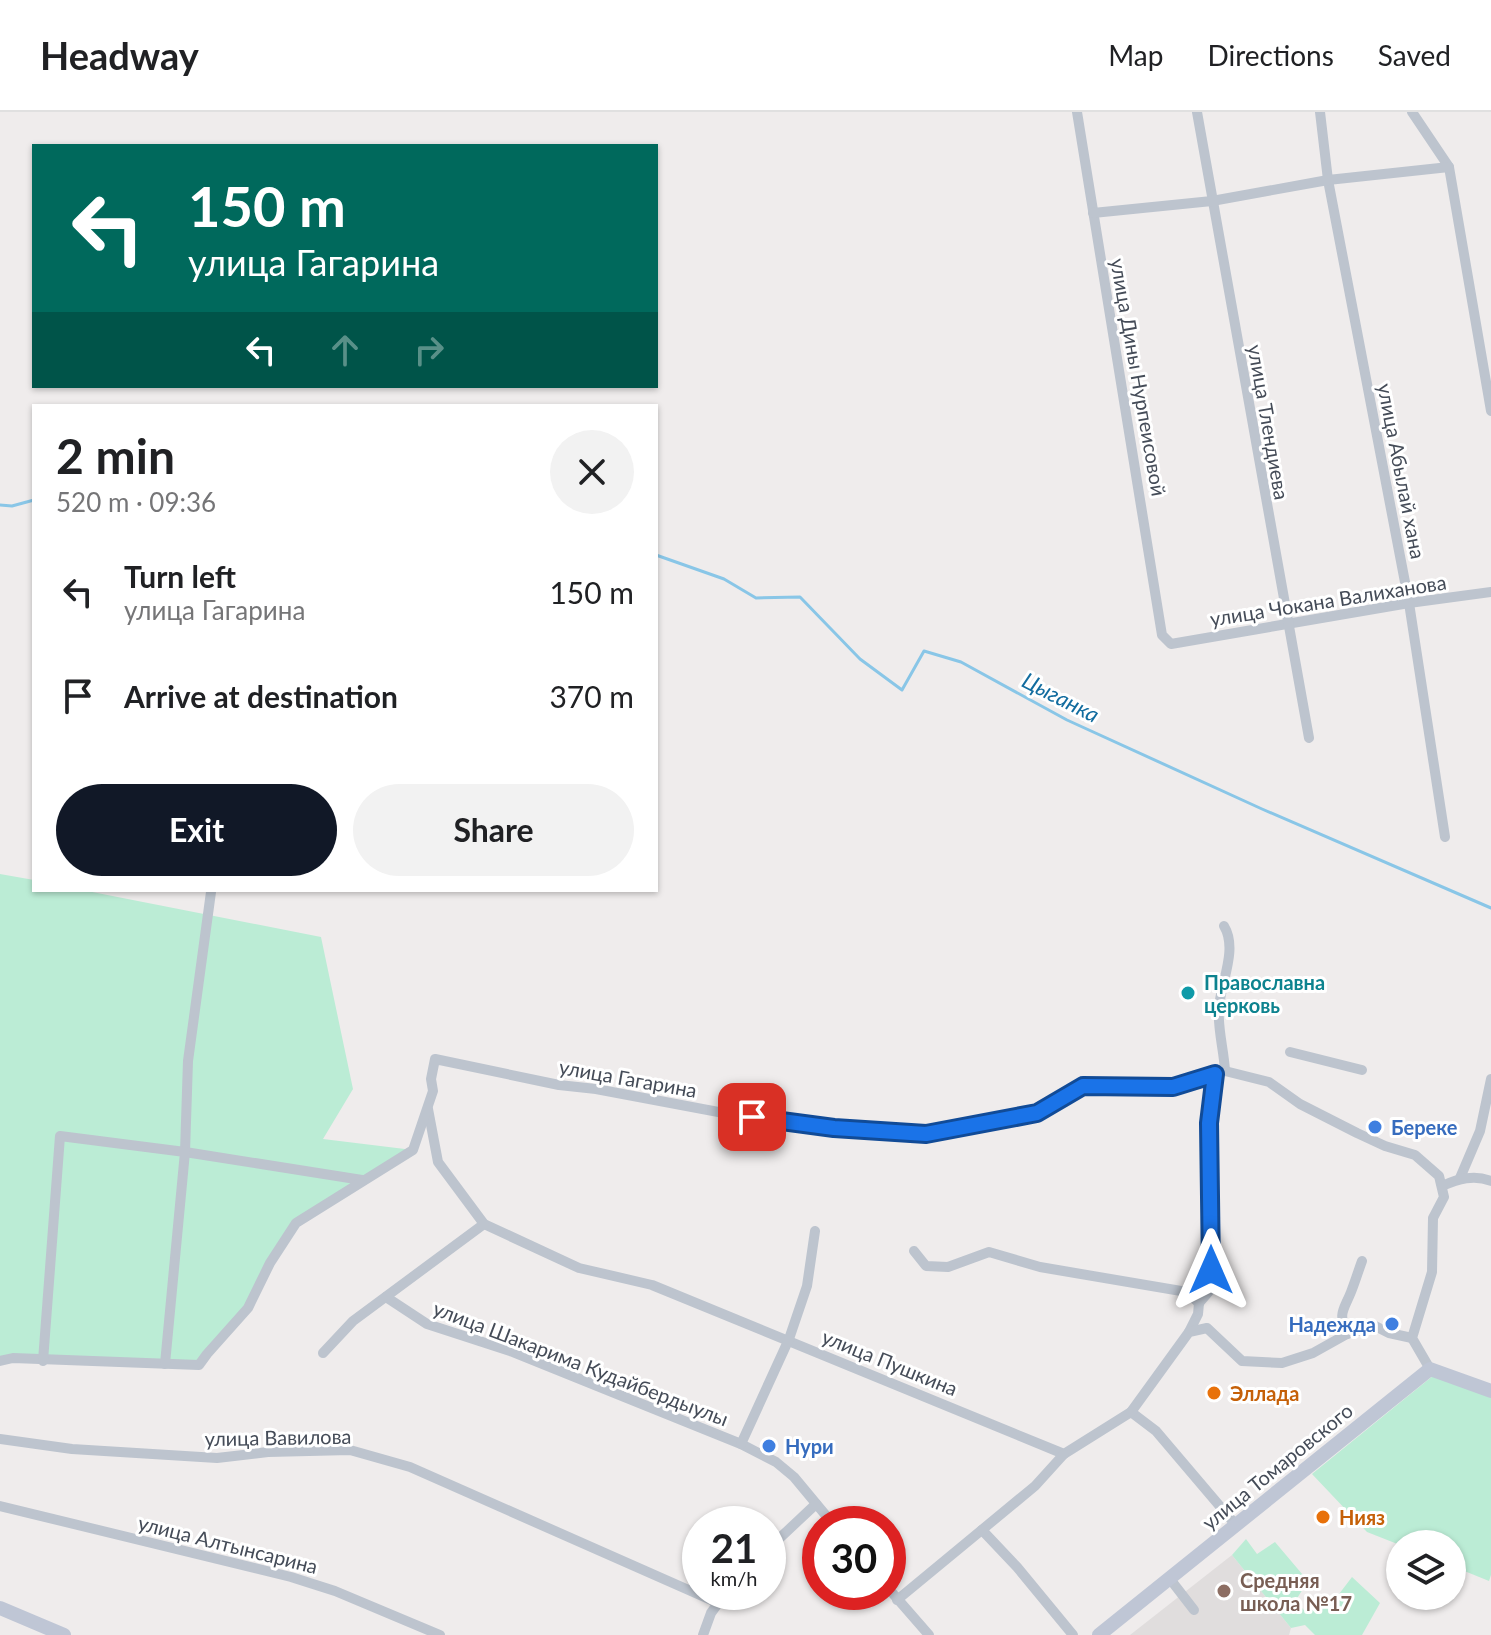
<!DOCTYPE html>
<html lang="en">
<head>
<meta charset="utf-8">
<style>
	:root { --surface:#fff; --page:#f2f2f2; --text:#202124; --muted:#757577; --line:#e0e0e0; --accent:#111827 }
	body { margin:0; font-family:Lato,sans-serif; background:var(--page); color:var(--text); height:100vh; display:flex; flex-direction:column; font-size:30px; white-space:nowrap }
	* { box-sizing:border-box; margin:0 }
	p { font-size:26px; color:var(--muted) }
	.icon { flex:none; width:44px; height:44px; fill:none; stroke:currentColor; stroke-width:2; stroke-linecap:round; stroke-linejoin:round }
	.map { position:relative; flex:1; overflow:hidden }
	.drawer { position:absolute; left:32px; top:292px; width:626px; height:488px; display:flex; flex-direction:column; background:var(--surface); border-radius:0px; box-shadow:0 2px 6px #0004 }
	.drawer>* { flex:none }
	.top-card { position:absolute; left:32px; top:32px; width:626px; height:244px; border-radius:0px; box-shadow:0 2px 6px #0004; background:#00695c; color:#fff; overflow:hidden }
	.tools { position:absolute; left:1386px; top:1418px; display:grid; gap:16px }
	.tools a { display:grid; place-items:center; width:80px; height:80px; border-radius:50%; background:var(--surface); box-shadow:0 2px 6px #0004; font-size:40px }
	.speed { position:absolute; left:682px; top:1394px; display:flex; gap:16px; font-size:40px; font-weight:700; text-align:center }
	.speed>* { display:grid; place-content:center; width:104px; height:104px; border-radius:50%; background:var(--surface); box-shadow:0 2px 6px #0004; line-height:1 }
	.speed small { font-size:20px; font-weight:400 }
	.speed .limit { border:12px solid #d22; background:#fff; color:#111 }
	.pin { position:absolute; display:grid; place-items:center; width:68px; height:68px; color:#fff; margin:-34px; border-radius:16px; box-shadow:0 4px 12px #0006 }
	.me { position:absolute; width:88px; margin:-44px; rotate:0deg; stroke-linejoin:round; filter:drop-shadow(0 0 6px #0008) }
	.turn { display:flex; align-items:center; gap:28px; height:168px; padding:0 24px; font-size:36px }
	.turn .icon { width:104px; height:104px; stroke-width:2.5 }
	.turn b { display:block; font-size:56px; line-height:68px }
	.lanes { display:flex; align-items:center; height:76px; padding:0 24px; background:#0003; justify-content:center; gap:40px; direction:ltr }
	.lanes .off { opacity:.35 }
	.round { display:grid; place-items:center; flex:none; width:84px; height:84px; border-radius:42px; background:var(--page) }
	.overview { display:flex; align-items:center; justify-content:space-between; height:136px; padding:0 24px }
	h1 { font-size:48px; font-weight:700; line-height:60px }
	.cta { display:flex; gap:16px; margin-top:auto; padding:16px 24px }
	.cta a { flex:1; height:92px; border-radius:48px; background:var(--accent); color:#fff; font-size:32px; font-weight:700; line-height:92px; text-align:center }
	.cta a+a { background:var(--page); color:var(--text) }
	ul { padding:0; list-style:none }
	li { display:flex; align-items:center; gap:24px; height:104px; padding:0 24px }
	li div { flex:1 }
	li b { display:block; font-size:30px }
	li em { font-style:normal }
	header { display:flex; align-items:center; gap:48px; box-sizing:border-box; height:112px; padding:0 40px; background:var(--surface); border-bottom:2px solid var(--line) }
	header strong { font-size:38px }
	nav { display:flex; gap:44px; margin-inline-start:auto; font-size:28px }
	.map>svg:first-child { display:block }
	.education { fill:#e0dddd }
	.green { fill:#bbecd5 }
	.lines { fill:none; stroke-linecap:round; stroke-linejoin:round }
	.stream { stroke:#89c6e7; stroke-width:3 }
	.street { stroke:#bdc4ce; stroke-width:10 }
	.secondary { stroke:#bfc6d5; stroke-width:14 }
	.route-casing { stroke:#114b97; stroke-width:20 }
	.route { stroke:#1a73e8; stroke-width:14 }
	.culture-dot { fill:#0f9aa8; stroke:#fff; stroke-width:3 }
	.shop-dot { fill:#3f7fe0; stroke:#fff; stroke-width:3 }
	.food-dot { fill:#e8710a; stroke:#fff; stroke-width:3 }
	.education-dot { fill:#8d6e63; stroke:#fff; stroke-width:3 }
	.labels { text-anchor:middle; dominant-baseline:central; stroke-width:6; stroke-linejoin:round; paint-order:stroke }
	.street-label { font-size:20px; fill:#454c58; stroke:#fff }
	.culture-label { font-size:20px; font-weight:bold; fill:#0d838f; stroke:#fff; text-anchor:start }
	.shop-label { font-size:20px; font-weight:bold; fill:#366cbe; stroke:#fff; text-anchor:start }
	.food-label { font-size:20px; font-weight:bold; fill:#c56008; stroke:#fff; text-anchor:start }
	.education-label { font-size:20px; font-weight:bold; fill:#785e54; stroke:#fff; text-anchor:start }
	.water-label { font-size:22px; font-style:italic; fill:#126c9f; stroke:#fff }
</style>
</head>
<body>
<header>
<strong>Headway</strong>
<nav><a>Map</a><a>Directions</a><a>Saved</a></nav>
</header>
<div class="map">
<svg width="1491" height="1523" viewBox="0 0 1491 1523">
	<rect width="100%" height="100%" fill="#efecec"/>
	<path class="education" d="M 1232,1443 L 1291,1516 L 1289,1523 L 1130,1523 Z"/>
	<g class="green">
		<path d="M 0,762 L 34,768 L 34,778 L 82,778 L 321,825 L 353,977 L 323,1027 L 413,1038 L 296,1111 L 248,1196 L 199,1253 L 0,1249 Z"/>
		<path d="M 1434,1263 L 1491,1285 L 1491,1463 L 1489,1469 L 1452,1454 L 1452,1432 L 1400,1433 L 1367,1420 L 1312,1362 Z"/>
		<path d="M 1246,1427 L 1257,1442 L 1275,1430 L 1308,1469 L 1296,1488 L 1306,1501 L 1323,1482 L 1336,1486 L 1352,1465 L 1380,1491 L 1362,1523 L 1315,1523 L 1305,1513 L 1291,1516 L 1232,1443 Z"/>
	</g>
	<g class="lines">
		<g class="stream">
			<path d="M 0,393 L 12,394 L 34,388"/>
			<path d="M 656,443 L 724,467 L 756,486 L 800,485 L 860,547 L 902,578 L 924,539 L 961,550 L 1067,608 L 1262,697 L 1491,796"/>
		</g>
		<g class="street">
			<path d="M 1077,0 L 1162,523 L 1171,532 L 1409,491 L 1491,480"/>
			<path d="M 1197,0 L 1309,626"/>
			<path d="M 1320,0 L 1328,68 L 1409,491 L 1445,725"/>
			<path d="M 1412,0 L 1449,55 L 1491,299"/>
			<path d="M 1093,101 L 1212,89 L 1328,68 L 1449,55"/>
			<path d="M 211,780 L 188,949 L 185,1040 L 362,1068"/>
			<path d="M 1224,814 C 1238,837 1221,870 1219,895 C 1217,915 1224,938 1225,959"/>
			<path d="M 1290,940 L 1362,958"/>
			<path d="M 428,997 L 438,1050 L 484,1112 L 579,1156 L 652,1173 L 1064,1342 L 1131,1300 L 1156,1319 L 1235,1412"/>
			<path d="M 1460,1066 L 1480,1019 L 1491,967"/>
			<path d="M 1442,1074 C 1458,1067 1474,1062 1491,1069"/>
			<path d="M 914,1139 L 926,1154 L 948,1155 L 989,1140 L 1040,1155 L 1187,1180 L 1199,1191"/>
			<path d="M 386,1185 L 427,1212 L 513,1240 L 741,1332 L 776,1350 L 794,1365 L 833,1412"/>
			<path d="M 1199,1191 L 1211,1177 L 1209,1011 L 1215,962"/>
			<path d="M 1189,1220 L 1198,1202 L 1199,1191"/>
			<path d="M 1347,1222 C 1338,1200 1343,1200 1351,1180 C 1355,1170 1358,1160 1362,1149"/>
			<path d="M 323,1241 L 353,1209 L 484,1112"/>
			<path d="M 0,1249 L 13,1246 L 199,1253 L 207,1242 L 248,1196 L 270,1151 L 296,1111 L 413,1038 L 433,979 L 431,967 L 435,947 L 559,973 L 596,977 L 729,1002 L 834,1016 L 926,1022 L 1037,1001 L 1083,974 L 1173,975 L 1225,959 L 1269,970 L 1300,992 L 1357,1021 L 1385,1034 L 1415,1043 L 1439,1064 L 1444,1085 L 1433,1106 L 1432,1160 L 1412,1226 L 1430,1257"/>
			<path d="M 43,1249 L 60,1024 L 185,1040 L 165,1252"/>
			<path d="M 1131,1300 L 1189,1220 L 1207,1216 L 1242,1249 L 1282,1251 L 1313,1241 L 1347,1222 L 1375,1214 L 1389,1221 L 1412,1226"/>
			<path d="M 0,1327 L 72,1337 L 217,1346 L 268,1340 L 350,1338 L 410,1355 L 718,1491"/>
			<path d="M 741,1332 L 789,1227 L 807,1174 L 815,1119"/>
			<path d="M 0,1394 L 291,1465 L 335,1479 L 440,1523"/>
			<path d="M 982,1418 L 1017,1455 L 1073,1523"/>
			<path d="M 768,1437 L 816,1392"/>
			<path d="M 1170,1467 L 1194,1498"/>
			<path d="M 888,1476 L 929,1523"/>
			<path d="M 897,1488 L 1035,1374 L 1064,1342"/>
			<path d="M 703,1523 L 711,1501 L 726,1480"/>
		</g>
		<g class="secondary">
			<path d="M 0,1496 L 64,1523"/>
			<path d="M 1099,1523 L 1430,1257 L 1491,1279"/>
		</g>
	</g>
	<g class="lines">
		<g class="route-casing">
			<path id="route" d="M 752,1005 L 834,1016 L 926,1022 L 1037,1001 L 1083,974 L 1173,975 L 1215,962 L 1209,1011 L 1211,1158"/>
		</g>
		<use href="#route" class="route"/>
	</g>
	<circle class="culture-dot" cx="1188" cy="881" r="8"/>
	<g class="shop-dot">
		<circle cx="1375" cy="1015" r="8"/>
		<circle cx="1392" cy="1212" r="8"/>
		<circle cx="769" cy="1334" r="8"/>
	</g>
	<g class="food-dot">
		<circle cx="1214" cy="1281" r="8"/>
		<circle cx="1323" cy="1405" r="8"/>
	</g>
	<circle class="education-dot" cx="1224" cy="1479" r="8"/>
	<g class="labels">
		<g class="street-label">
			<text transform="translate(1139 265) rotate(80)">улица Дины Нурпеисовой</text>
			<text transform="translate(1269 310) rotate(80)">улица Тлендиева</text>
			<text transform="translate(1402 359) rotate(79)">улица Абылай хана</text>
			<text transform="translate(1328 488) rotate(-9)">улица Чокана Валиханова</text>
			<text transform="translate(628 966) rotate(10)">улица Гагарина</text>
			<text transform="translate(890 1250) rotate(22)">улица Пушкина</text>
			<text transform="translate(581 1251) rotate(21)">улица Шакарима Кудайбердыулы</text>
			<text transform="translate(278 1325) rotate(-1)">улица Вавилова</text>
			<text transform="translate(1277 1354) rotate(-39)">улица Томаровского</text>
			<text transform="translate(228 1432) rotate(14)">улица Алтынсарина</text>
		</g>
		<g class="culture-label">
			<text x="1204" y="870">Православна<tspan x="1204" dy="23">церковь</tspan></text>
		</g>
		<g class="shop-label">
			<text x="1391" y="1015">Береке</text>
			<text x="1376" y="1212" text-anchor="end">Надежда</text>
			<text x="785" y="1334">Нури</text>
		</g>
		<g class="food-label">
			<text x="1230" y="1281">Эллада</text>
			<text x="1339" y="1405">Нияз</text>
		</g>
		<g class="education-label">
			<text x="1240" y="1468">Средняя<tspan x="1240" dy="23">школа №17</tspan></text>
		</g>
		<g class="water-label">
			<text transform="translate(1061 585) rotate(27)">Цыганка</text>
		</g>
	</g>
</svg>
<div class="tools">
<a><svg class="icon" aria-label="layers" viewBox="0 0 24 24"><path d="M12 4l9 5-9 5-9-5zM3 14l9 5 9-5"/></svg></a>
</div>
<div class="speed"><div>21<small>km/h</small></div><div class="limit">30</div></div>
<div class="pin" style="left:752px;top:1005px;background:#d93025"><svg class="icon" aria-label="arrive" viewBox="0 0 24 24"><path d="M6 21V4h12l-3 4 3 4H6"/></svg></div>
<svg class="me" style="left:1211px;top:1158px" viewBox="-20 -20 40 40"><path d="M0-17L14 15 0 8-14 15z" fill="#1a73e8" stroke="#fff" stroke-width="4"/></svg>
<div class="top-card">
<div class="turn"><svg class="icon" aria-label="left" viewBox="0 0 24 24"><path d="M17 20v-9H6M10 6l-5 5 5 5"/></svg><div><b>150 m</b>улица Гагарина</div></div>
<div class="lanes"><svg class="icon" aria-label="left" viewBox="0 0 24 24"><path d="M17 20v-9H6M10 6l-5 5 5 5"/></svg><svg class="icon off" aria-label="ahead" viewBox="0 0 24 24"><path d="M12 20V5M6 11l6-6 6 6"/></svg><svg class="icon off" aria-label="right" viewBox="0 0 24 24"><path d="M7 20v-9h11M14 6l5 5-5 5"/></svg></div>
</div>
<section class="drawer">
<div class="overview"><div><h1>2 min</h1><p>520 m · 09:36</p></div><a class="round"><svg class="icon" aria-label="close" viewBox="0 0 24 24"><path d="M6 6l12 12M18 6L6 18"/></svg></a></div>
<ul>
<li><svg class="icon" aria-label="left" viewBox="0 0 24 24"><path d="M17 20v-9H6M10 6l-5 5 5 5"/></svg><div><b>Turn left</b><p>улица Гагарина</p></div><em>150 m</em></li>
<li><svg class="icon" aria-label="arrive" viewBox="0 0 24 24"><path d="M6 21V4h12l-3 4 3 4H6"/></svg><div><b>Arrive at destination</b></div><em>370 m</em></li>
</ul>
<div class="cta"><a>Exit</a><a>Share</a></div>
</section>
</div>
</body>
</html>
